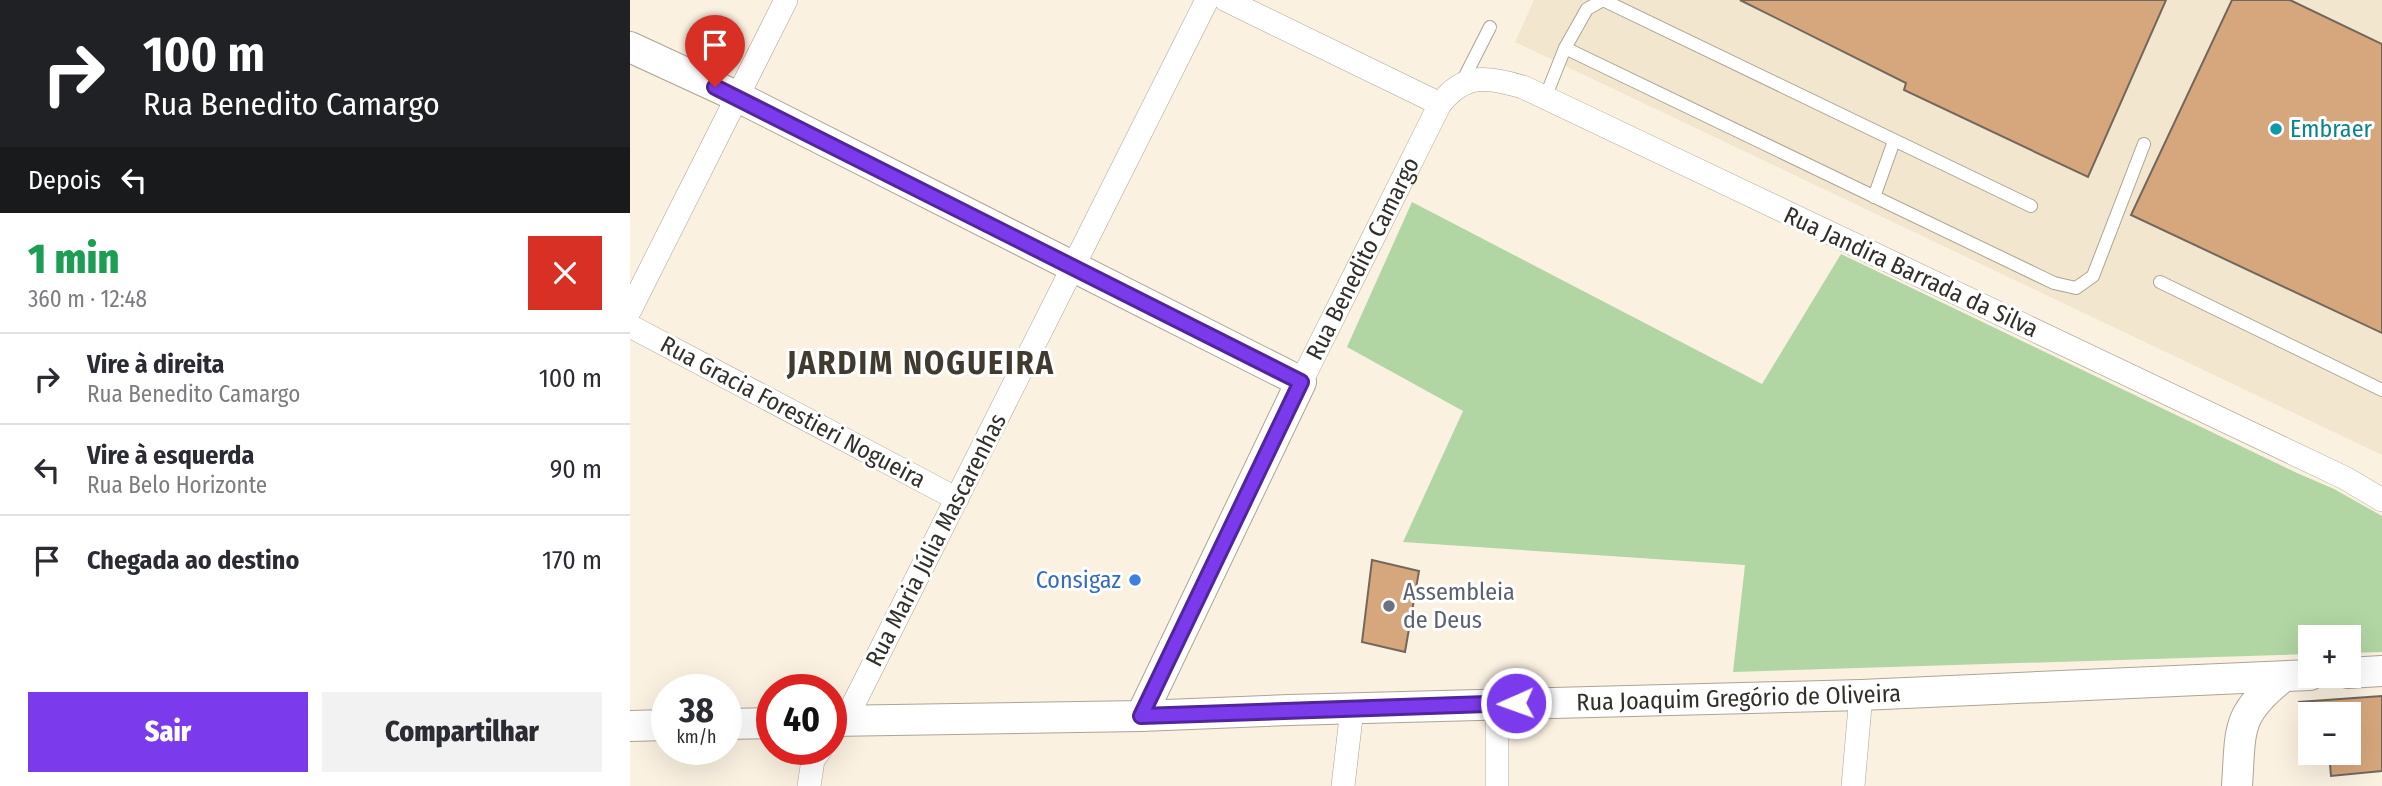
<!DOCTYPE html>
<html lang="pt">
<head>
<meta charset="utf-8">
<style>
	:root { --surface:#fff; --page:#f2f2f3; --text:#2b2b33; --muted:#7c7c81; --line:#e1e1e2; --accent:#7c3aed }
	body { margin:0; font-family:"Fira Sans Condensed",sans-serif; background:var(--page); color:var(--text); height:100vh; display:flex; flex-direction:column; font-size:26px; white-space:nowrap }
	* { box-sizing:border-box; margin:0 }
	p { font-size:23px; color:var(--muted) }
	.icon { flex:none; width:38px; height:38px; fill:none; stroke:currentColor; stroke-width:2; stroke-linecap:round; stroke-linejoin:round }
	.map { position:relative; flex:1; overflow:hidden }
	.details { display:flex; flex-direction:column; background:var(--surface); width:630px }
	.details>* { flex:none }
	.top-card { background:#202124; color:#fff; overflow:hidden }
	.fabs { position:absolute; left:1668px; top:625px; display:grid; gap:14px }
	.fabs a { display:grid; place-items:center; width:63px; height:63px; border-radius:0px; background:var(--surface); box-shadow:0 7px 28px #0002; font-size:35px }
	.speed { position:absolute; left:21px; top:674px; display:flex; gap:14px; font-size:35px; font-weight:700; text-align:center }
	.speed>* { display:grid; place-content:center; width:91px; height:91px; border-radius:50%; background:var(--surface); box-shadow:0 7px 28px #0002; line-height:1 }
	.speed small { font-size:18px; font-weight:400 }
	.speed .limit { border:10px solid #d22; background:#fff; color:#111 }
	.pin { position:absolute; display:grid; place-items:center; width:60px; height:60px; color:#fff; margin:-72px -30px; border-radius:50% 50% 50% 0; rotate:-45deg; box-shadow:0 0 7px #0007 }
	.pin .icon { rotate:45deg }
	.me { position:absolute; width:77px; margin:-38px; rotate:268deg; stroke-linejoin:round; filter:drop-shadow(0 0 5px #0008) }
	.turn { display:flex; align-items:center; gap:24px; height:147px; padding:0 28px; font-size:32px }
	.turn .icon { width:91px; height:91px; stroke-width:2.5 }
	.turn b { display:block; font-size:49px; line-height:60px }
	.then { display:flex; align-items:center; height:66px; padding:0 28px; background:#0003; gap:14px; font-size:26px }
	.round { display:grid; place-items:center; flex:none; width:74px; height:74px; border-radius:0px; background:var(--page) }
	.headline { display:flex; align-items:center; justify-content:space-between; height:119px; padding:0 28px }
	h1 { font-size:42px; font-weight:800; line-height:52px; color:#1e9e55 }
	.cta { display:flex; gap:14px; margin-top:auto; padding:14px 28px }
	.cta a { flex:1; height:80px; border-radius:0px; background:var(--accent); color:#fff; font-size:28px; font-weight:800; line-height:80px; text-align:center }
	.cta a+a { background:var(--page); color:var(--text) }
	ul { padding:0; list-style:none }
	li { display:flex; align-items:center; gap:21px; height:91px; padding:0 28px; border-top:2px solid var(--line) }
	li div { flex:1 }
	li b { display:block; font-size:26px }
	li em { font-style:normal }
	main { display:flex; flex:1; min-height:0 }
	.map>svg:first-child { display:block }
	.built { fill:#f2e6cf }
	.green { fill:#b1d5a3 }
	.building { fill:#d6a77d; stroke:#73675c; stroke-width:2 }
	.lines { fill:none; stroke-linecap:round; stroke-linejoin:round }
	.service-casing { stroke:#aca495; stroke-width:14 }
	.minor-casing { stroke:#aca495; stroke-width:24 }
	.tertiary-casing { stroke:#aca495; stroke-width:32 }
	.service { stroke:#fff; stroke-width:12 }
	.minor { stroke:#fff; stroke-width:23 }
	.tertiary { stroke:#fff; stroke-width:30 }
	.route-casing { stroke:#51269a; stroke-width:18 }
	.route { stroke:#7c3aed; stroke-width:12 }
	.culture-dot { fill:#0f9aa8; stroke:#fff; stroke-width:2.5 }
	.shop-dot { fill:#3f7fe0; stroke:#fff; stroke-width:2.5 }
	.worship-dot { fill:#6b7280; stroke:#fff; stroke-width:2.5 }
	.labels { text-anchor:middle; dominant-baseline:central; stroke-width:6; stroke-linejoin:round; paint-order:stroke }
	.culture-label { font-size:24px; fill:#0d838f; stroke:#fff; text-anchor:start }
	.street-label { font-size:24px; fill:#322f29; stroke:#fff }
	.shop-label { font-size:24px; fill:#366cbe; stroke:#fff; text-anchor:end }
	.worship-label { font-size:24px; fill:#5b616d; stroke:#fff; text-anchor:start }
	.district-label { font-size:32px; font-weight:bold; letter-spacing:2px; fill:#413a2e; stroke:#fff }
</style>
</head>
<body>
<main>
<section class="details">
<div class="top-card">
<div class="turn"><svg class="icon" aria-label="right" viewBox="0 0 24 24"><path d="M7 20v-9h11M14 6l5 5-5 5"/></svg><div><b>100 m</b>Rua Benedito Camargo</div></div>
<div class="then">Depois<svg class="icon" aria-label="left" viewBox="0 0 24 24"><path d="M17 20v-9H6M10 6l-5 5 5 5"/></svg></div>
</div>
<div class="headline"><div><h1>1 min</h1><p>360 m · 12:48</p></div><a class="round" style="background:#d93025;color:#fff"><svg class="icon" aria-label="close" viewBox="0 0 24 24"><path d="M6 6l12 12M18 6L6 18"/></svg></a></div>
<ul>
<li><svg class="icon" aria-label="right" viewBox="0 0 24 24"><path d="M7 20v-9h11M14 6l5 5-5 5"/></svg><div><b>Vire à direita</b><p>Rua Benedito Camargo</p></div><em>100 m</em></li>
<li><svg class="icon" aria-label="left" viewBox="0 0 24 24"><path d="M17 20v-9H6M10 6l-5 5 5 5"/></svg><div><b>Vire à esquerda</b><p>Rua Belo Horizonte</p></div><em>90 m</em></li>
<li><svg class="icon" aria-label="arrive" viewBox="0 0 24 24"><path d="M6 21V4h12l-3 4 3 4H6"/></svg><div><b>Chegada ao destino</b></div><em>170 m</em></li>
</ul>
<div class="cta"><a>Sair</a><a>Compartilhar</a></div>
</section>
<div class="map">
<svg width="1752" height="786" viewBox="0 0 1752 786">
	<rect width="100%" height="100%" fill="#faf1e1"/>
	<path class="built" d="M 904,0 L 1752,0 L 1752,455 L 885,42 Z"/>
	<path class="green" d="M 782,202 L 1132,384 L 1211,254 L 1667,473 L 1704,489 L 1752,516 L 1752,652 L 1719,653 L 1718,637 L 1680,637 L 1680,654 L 1103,672 L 1115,565 L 773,542 L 833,411 L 717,347 Z"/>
	<g class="building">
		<path d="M 1110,0 L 1536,0 L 1458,177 L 1274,90 L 1276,83 Z"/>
		<path d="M 1602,0 L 1660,0 L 1752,44 L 1752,333 L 1501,215 Z"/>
		<path d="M 742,560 L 789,571 L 775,652 L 732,642 Z"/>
		<path d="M 1752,696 L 1752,771 L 1701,776 L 1699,752 L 1718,752 L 1718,714 L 1680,714 L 1680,739 L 1673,740 L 1669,702 Z"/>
	</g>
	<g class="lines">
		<g class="service-casing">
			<g id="service">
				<path d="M 935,48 L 1424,283 L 1446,288 L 1463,276 L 1514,144"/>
				<path d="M 832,82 L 860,27"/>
				<path d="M 915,98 L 935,48 L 957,9 L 973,0 L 1401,206"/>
				<path d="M 1244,197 L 1264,141"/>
				<path d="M 1530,282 L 1752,390"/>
			</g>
		</g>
		<g class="minor-casing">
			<g id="minor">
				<path d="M 596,0 L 810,104"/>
				<path d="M 0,310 L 156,0"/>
				<path d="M 0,326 L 327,499"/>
				<path id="s1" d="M 671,382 L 810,104 C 835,72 857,77 893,87 L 1715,478 L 1752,500"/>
				<path d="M 205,729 L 223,705 L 577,0"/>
				<path d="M 179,786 L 183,760 L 191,749"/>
				<path d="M 713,786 L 722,709"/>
				<path d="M 867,786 L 867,704"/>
				<path d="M 1223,786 L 1231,695"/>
			</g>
		</g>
		<g class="tertiary-casing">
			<g id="tertiary">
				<path d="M 0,47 L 106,96 L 671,382 L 511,716"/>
				<path d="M 1718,673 L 1752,671"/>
				<path id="s2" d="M 201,721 L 511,716 L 659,710 L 1231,695 L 1680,675"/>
				<path d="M 96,724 L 142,723"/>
				<path d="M 0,726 L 37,725"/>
				<path d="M 1607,786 C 1611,729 1605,715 1653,677"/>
			</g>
		</g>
		<use href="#service" class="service"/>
		<use href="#minor" class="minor"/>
		<use href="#tertiary" class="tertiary"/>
	</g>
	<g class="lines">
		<g class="route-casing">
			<path id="route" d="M 85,87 L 671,382 L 511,716 L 886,703"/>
		</g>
		<use href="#route" class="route"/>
	</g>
	<circle class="culture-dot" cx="1646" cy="129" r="7"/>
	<circle class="shop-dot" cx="505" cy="580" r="7"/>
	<circle class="worship-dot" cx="759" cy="606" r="7"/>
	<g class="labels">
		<g class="culture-label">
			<text x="1660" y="129">Embraer</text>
		</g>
		<g class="street-label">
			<text stroke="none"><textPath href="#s1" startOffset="138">Rua Benedito Camargo</textPath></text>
			<text transform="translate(1281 272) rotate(25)">Rua Jandira Barrada da Silva</text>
			<text transform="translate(163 412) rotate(28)">Rua Gracia Forestieri Nogueira</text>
			<text transform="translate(306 540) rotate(-63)">Rua Maria Júlia Mascarenhas</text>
			<text stroke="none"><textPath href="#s2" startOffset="908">Rua Joaquim Gregório de Oliveira</textPath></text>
		</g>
		<g class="shop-label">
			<text x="491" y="580">Consigaz</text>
		</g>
		<g class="worship-label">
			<text x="773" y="592">Assembleia<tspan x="773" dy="28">de Deus</tspan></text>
		</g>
		<g class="district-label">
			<text x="291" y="363">JARDIM NOGUEIRA</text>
		</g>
	</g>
</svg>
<div class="fabs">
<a>+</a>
<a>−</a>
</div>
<div class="speed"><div>38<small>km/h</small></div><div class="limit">40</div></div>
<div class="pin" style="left:85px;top:87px;background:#d93025"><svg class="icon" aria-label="arrive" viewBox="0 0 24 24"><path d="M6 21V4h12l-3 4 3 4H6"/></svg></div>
<svg class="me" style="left:886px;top:703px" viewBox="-20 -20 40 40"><circle r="17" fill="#7c3aed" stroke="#fff" stroke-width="3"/><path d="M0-11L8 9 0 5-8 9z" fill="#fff"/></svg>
</div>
</main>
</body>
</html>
